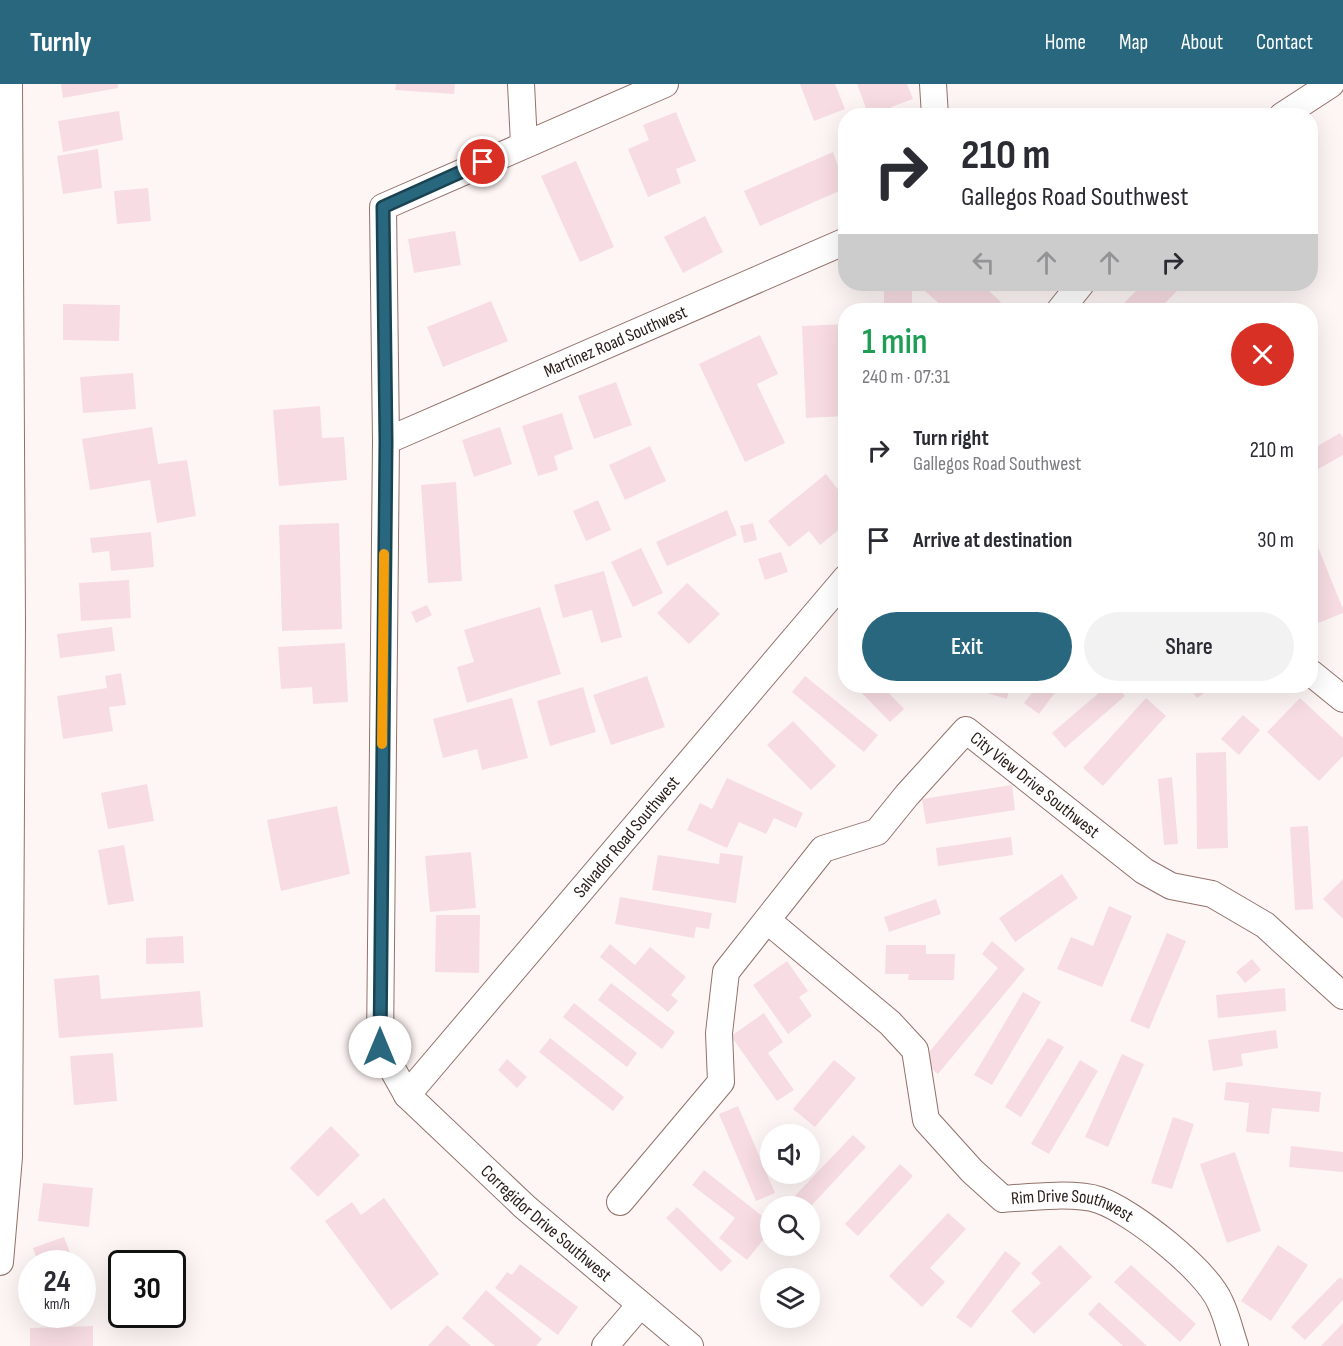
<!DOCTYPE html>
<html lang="en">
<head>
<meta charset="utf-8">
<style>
	:root { --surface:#fff; --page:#f2f2f3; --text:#2b2b33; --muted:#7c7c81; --accent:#28677d }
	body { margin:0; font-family:"Sofia Sans Condensed",sans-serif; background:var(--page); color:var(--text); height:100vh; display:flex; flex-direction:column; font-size:22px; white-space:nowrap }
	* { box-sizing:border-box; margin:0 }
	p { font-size:20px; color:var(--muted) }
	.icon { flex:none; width:33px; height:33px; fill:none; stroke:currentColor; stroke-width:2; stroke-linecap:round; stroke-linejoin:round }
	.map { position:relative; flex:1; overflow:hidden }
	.details { position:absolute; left:838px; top:219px; width:480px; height:390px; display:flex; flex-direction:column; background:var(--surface); border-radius:24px; box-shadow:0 6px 24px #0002 }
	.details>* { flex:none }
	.guide { position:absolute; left:838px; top:24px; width:480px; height:183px; border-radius:24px; box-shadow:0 6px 24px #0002; background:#fff; color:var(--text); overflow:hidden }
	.controls { position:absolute; left:760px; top:1040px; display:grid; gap:12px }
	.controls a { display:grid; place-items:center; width:60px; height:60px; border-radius:50%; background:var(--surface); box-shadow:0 6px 24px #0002; font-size:30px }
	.speed { position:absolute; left:18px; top:1166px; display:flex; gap:12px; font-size:30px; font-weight:700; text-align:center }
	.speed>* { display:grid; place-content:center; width:78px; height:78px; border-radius:50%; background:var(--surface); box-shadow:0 6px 24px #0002; line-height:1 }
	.speed small { font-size:15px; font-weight:400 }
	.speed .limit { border:3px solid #111; border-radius:9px; background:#fff; color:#111 }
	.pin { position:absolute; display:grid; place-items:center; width:51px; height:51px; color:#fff; margin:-26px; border:3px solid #fff; border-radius:50%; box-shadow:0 2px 6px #0007 }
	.me { position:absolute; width:66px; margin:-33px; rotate:0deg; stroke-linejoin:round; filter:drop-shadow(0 0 4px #0008) }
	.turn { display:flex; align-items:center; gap:21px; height:126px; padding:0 24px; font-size:27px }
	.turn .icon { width:78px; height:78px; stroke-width:2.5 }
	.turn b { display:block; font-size:42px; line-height:51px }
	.lanes { display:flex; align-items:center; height:57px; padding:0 24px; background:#0003; justify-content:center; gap:30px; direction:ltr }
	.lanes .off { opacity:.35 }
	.round { display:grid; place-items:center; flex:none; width:63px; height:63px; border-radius:32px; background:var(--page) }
	.summary { display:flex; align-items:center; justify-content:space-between; height:102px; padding:0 24px }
	h1 { font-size:36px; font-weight:600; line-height:45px; color:#1e9e55 }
	.action { display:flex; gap:12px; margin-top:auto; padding:12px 24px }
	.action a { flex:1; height:69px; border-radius:36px; background:var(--accent); color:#fff; font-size:24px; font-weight:600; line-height:69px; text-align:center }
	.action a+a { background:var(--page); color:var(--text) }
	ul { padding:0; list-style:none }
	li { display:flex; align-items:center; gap:18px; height:90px; padding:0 24px }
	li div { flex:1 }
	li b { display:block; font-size:22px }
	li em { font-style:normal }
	header { display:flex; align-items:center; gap:36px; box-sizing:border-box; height:84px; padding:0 30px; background:var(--accent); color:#fff }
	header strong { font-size:28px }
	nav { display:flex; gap:33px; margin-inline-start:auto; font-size:21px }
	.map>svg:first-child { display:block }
	.building { fill:#f7dce3 }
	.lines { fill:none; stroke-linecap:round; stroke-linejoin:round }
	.minor-casing { stroke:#927169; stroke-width:28 }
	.minor { stroke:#fff; stroke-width:26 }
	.route-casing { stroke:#1a4351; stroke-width:15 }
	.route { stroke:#28677d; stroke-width:10 }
	.slow { stroke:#f59e0b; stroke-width:10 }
	.labels { text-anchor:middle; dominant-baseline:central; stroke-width:5; stroke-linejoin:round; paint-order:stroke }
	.street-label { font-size:18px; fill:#281c18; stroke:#fff }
</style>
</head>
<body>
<header>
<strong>Turnly</strong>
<nav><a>Home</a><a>Map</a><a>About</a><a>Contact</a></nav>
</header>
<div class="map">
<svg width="1343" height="1262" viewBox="0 0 1343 1262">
	<rect width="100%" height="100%" fill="#fef6f5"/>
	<g class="building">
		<path d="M 61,0 L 118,0 L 118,4 L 63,14 Z"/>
		<path d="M 396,0 L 455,0 L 454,10 L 395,6 Z"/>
		<path d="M 800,0 L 835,0 L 845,25 L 814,37 Z"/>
		<path d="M 857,0 L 907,0 L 913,15 L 891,23 L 894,32 L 869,32 Z"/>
		<path d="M 119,27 L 123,56 L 63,68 L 58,37 Z"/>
		<path d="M 676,28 L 696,77 L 676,85 L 681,99 L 648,113 L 628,65 L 649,56 L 643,41 Z"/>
		<path d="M 98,65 L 102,104 L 63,110 L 57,72 Z"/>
		<path d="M 833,68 L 846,104 L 760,142 L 744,107 Z"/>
		<path d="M 576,77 L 614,163 L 580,178 L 541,92 Z"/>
		<path d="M 148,104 L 151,137 L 117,140 L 114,107 Z"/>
		<path d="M 705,132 L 723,168 L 683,189 L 664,153 Z"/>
		<path d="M 455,147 L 461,181 L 414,189 L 408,155 Z"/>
		<rect x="884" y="200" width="28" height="26"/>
		<path d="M 920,200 L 949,200 L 955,204 L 959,200 L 981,200 L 1001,218 L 993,226 L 940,226 L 943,223 L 918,201 Z"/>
		<path d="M 1143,200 L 1150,200 L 1156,204 L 1160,200 L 1179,200 L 1182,202 L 1158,226 L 1117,226 Z"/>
		<path d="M 491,217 L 508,257 L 443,283 L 427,243 Z"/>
		<path d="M 63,220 L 120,221 L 119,257 L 63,256 Z"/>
		<path d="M 846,240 L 846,332 L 806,334 L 802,242 Z"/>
		<path d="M 760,251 L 778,290 L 757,300 L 785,359 L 745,378 L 699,280 Z"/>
		<path d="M 133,289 L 136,325 L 83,329 L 80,293 Z"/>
		<path d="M 616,298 L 632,341 L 594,355 L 578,312 Z"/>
		<path d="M 320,322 L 322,354 L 344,353 L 347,396 L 279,402 L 273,326 Z"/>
		<path d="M 562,329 L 573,365 L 554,372 L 558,386 L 538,392 L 522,342 Z"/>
		<path d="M 152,343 L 158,380 L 187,376 L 196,432 L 157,439 L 150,396 L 90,406 L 82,355 Z"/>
		<path d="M 500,343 L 512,380 L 474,393 L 462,356 Z"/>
		<path d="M 1340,349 L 1343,354 L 1343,371 L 1311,389 L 1311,366 Z"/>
		<path d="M 650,362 L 666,397 L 625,416 L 609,381 Z"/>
		<path d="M 826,390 L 846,416 L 846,440 L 820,461 L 809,447 L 789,463 L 768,437 Z"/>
		<path d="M 456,398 L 462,497 L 428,499 L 421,401 Z"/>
		<path d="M 598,416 L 611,446 L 586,457 L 573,427 Z"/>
		<path d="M 727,426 L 737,451 L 667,482 L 656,458 Z"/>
		<path d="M 339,439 L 342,545 L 282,547 L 279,441 Z"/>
		<path d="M 753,439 L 757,456 L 744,459 L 740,442 Z"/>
		<path d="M 1311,446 L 1343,525 L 1343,529 L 1311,542 Z"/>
		<path d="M 151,448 L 154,483 L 111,487 L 109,467 L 92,469 L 90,454 Z"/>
		<path d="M 641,464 L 663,509 L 633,523 L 611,478 Z"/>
		<path d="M 781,468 L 788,488 L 765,496 L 758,475 Z"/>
		<path d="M 604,487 L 622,553 L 601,559 L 592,526 L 563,534 L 554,501 Z"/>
		<path d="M 129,496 L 131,534 L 81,537 L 79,499 Z"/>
		<path d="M 687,499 L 720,530 L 689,560 L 657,529 Z"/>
		<path d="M 427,521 L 432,531 L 416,539 L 411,528 Z"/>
		<path d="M 540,523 L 561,590 L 467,619 L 457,583 L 474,578 L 464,546 Z"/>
		<path d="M 112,543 L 115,567 L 60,574 L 57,550 Z"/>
		<path d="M 345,559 L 348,618 L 313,620 L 312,603 L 281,605 L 278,563 Z"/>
		<path d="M 121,589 L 126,621 L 109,623 L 113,647 L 63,655 L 57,612 L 107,604 L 105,592 Z"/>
		<path d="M 647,592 L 665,643 L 611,661 L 593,611 Z"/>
		<path d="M 805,592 L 878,651 L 864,668 L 792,608 Z"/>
		<path d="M 855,602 L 882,602 L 904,625 L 890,638 Z"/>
		<path d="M 989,602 L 1010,602 L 1007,615 L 987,609 Z"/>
		<path d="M 1037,602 L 1060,602 L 1039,630 L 1024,619 Z"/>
		<path d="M 1107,602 L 1116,602 L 1125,612 L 1065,664 L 1052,649 Z"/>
		<path d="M 1188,602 L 1215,602 L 1197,614 Z"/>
		<path d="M 583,603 L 596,648 L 550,662 L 537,617 Z"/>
		<path d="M 512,614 L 528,674 L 482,686 L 477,665 L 443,674 L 433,635 Z"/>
		<path d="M 1146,614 L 1166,632 L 1103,702 L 1083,684 Z"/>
		<path d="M 1300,614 L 1343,654 L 1343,672 L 1319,697 L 1267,648 Z"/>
		<path d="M 1243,631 L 1260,646 L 1239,671 L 1221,655 Z"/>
		<path d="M 793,637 L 836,682 L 811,706 L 767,661 Z"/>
		<path d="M 1226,668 L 1228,764 L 1197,765 L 1196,669 Z"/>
		<path d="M 1172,693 L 1178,760 L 1164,761 L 1158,695 Z"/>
		<path d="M 727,694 L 803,729 L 796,744 L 774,734 L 766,750 L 739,738 L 727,764 L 687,746 L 700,719 L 712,725 Z"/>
		<path d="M 147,700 L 154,737 L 108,745 L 101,709 Z"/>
		<path d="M 1012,701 L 1015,726 L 926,740 L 922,715 Z"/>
		<path d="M 337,722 L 350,790 L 281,807 L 267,736 Z"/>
		<path d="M 1308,742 L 1313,825 L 1295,826 L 1290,743 Z"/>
		<path d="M 1011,753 L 1013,771 L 938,782 L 936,764 Z"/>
		<path d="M 124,761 L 134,817 L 108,821 L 98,766 Z"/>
		<path d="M 471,768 L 476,824 L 430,828 L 425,772 Z"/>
		<path d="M 720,769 L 743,772 L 736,819 L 652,806 L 658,771 L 719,780 Z"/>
		<path d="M 1062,790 L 1078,814 L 1015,858 L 999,834 Z"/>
		<path d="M 1343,795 L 1343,835 L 1323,815 Z"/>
		<path d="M 620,813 L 712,829 L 709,845 L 696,843 L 694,854 L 615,840 Z"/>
		<path d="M 936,815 L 941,830 L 889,848 L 884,833 Z"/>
		<path d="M 1109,822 L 1132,832 L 1102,903 L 1057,885 L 1071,853 L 1093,862 Z"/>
		<path d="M 436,831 L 480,831 L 479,889 L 435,888 Z"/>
		<path d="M 1167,849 L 1186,857 L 1149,945 L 1130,937 Z"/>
		<path d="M 183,852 L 184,879 L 146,880 L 146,854 Z"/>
		<path d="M 992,857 L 1025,885 L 938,990 L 922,977 L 998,884 L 982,870 Z"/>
		<path d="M 610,860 L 635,881 L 650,863 L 686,893 L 671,911 L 678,917 L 668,928 L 600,873 Z"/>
		<path d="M 886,861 L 926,861 L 926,870 L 955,870 L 954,896 L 908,896 L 909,890 L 885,890 Z"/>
		<path d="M 1252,875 L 1261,886 L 1245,899 L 1236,888 Z"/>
		<path d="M 787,877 L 808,907 L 799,913 L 812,932 L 788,950 L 753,901 Z"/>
		<path d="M 99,891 L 101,915 L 200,907 L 203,943 L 59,954 L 54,895 Z"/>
		<path d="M 611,899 L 675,948 L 662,965 L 598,916 Z"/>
		<path d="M 1285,904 L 1286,927 L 1218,934 L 1216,911 Z"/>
		<path d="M 1023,908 L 1041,918 L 992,1001 L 974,991 Z"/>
		<path d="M 574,919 L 637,969 L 627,983 L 563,933 Z"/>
		<path d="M 764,929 L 783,958 L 768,969 L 794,1006 L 777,1017 L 731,952 Z"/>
		<path d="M 1276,946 L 1278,964 L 1241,970 L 1243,982 L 1213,987 L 1208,956 Z"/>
		<path d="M 550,954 L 624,1013 L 613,1027 L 539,968 Z"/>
		<path d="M 1048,954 L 1064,963 L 1021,1033 L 1005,1023 Z"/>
		<path d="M 113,969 L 117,1017 L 74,1021 L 70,972 Z"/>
		<path d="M 1122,970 L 1144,980 L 1108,1063 L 1085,1053 Z"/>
		<path d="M 507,975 L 527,993 L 517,1004 L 498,986 Z"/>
		<path d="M 834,976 L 856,994 L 815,1043 L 793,1025 Z"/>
		<path d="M 1080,976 L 1098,987 L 1049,1070 L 1031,1060 Z"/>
		<path d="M 1226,998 L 1321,1008 L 1319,1028 L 1272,1024 L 1269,1050 L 1246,1048 L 1249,1019 L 1224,1016 Z"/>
		<path d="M 738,1022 L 775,1109 L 756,1117 L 719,1030 Z"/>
		<path d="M 1173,1033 L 1194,1040 L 1172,1105 L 1151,1099 Z"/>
		<path d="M 331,1042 L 360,1071 L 318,1113 L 290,1084 Z"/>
		<path d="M 853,1051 L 866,1063 L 811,1122 L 791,1122 L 788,1119 Z"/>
		<path d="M 1291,1062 L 1343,1068 L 1343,1088 L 1289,1083 Z"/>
		<path d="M 1235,1068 L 1261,1147 L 1227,1159 L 1200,1080 Z"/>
		<path d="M 900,1080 L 913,1092 L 858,1152 L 845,1140 Z"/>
		<path d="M 704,1086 L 771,1139 L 771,1146 L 747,1176 L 719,1154 L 735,1134 L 692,1101 Z"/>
		<path d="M 43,1099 L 93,1104 L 89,1143 L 38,1137 Z"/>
		<path d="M 384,1114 L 439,1190 L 391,1226 L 325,1137 L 352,1118 L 361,1131 Z"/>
		<path d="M 677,1123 L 732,1177 L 721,1188 L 666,1134 Z"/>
		<path d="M 948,1129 L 966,1145 L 930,1184 L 945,1198 L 922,1223 L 889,1192 Z"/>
		<path d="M 64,1153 L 74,1179 L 38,1179 L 33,1164 Z"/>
		<path d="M 1060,1161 L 1092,1193 L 1034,1250 L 1011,1227 L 1041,1199 L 1031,1189 Z"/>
		<path d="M 1278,1161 L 1308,1181 L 1271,1237 L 1241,1217 Z"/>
		<path d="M 1005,1167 L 1021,1179 L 971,1244 L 956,1233 Z"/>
		<path d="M 520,1180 L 578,1223 L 558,1251 L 495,1204 L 507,1188 L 512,1191 Z"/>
		<path d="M 1131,1181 L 1196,1240 L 1180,1258 L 1114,1198 Z"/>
		<path d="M 1340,1193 L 1343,1196 L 1343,1216 L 1305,1256 L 1291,1243 Z"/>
		<path d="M 486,1206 L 542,1255 L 536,1262 L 495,1262 L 462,1234 Z"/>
		<path d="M 1099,1218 L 1147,1262 L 1123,1262 L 1088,1230 Z"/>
		<path d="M 1343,1239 L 1343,1262 L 1321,1262 Z"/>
		<path d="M 447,1241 L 471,1262 L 428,1262 Z"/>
		<path d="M 93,1242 L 93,1262 L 30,1262 L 30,1244 Z"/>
	</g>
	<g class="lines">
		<g class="minor-casing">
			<g id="minor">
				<path d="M 521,0 L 524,60"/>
				<path id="s1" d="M 665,0 L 383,123 L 386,357 L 380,963 L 407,1011 L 525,1123 L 690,1262"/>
				<path d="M 933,0 L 935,32"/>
				<path d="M 1282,32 L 1331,0"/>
				<path d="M 1060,226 L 1081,200"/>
				<path id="s2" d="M 386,357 L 846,157"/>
				<path d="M 1311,589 L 1343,615"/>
				<path id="s3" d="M 768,837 L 890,939 L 915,966 L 926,1036 L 972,1087 L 1003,1115 C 1028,1113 1076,1108 1099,1116 C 1132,1127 1206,1186 1220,1218 C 1227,1232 1230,1248 1235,1262"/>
				<path id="s4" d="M 407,1011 L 846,494"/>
				<path id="s5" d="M 620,1118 L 721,998 L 719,949 L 726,888 L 823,765 L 877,748 L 907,711 L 966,646 L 1144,787 L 1171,802 L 1212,810 L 1265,841 L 1343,912"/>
				<path d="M 0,1178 L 9,1073 L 12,539 L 9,0"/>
				<path d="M 605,1262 L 640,1221"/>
			</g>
		</g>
		<use href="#minor" class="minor"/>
	</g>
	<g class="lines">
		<g class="route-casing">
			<path id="route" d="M 380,963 L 386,357 L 383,123 L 483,78"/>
		</g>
		<use href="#route" class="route"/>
		<path class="slow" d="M 382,660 L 384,470"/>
	</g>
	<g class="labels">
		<g class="street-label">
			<text stroke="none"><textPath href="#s2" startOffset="250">Martinez Road Southwest</textPath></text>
			<text stroke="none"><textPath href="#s5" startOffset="704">City View Drive Southwest</textPath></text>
			<text stroke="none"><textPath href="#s4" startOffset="339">Salvador Road Southwest</textPath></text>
			<text stroke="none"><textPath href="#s3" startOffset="448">Rim Drive Southwest</textPath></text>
			<text stroke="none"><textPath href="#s1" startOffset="1392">Corregidor Drive Southwest</textPath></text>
		</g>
	</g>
</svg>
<div class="controls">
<a><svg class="icon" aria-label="sound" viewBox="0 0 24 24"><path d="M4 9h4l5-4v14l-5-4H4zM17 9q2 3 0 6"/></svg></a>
<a><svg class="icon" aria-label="search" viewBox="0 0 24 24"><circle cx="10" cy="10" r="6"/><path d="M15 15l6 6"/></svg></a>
<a><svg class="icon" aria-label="layers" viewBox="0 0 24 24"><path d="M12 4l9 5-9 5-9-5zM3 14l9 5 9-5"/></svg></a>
</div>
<div class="speed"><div>24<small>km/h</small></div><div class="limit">30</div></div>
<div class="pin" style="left:483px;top:78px;background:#d93025"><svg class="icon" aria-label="arrive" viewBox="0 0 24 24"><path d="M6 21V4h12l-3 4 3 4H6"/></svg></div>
<svg class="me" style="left:380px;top:963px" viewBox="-20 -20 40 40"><circle r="19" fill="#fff"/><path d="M0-13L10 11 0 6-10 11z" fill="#28677d"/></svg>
<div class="guide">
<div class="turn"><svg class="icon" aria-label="right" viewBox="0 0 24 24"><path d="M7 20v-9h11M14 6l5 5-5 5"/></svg><div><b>210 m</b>Gallegos Road Southwest</div></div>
<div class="lanes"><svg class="icon off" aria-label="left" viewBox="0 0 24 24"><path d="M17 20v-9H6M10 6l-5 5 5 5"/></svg><svg class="icon off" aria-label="ahead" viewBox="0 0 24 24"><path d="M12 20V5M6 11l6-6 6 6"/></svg><svg class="icon off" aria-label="ahead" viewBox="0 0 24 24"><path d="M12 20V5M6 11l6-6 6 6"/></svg><svg class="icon" aria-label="right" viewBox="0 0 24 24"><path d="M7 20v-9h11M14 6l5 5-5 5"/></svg></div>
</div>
<section class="details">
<div class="summary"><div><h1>1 min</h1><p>240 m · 07:31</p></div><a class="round" style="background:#d93025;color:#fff"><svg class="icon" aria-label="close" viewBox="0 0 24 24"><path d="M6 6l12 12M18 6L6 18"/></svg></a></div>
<ul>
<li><svg class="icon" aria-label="right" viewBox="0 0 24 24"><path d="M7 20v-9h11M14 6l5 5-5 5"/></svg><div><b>Turn right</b><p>Gallegos Road Southwest</p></div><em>210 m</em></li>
<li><svg class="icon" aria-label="arrive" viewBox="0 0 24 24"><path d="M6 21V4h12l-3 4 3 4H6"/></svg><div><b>Arrive at destination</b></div><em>30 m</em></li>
</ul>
<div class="action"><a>Exit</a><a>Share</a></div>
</section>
</div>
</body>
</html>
